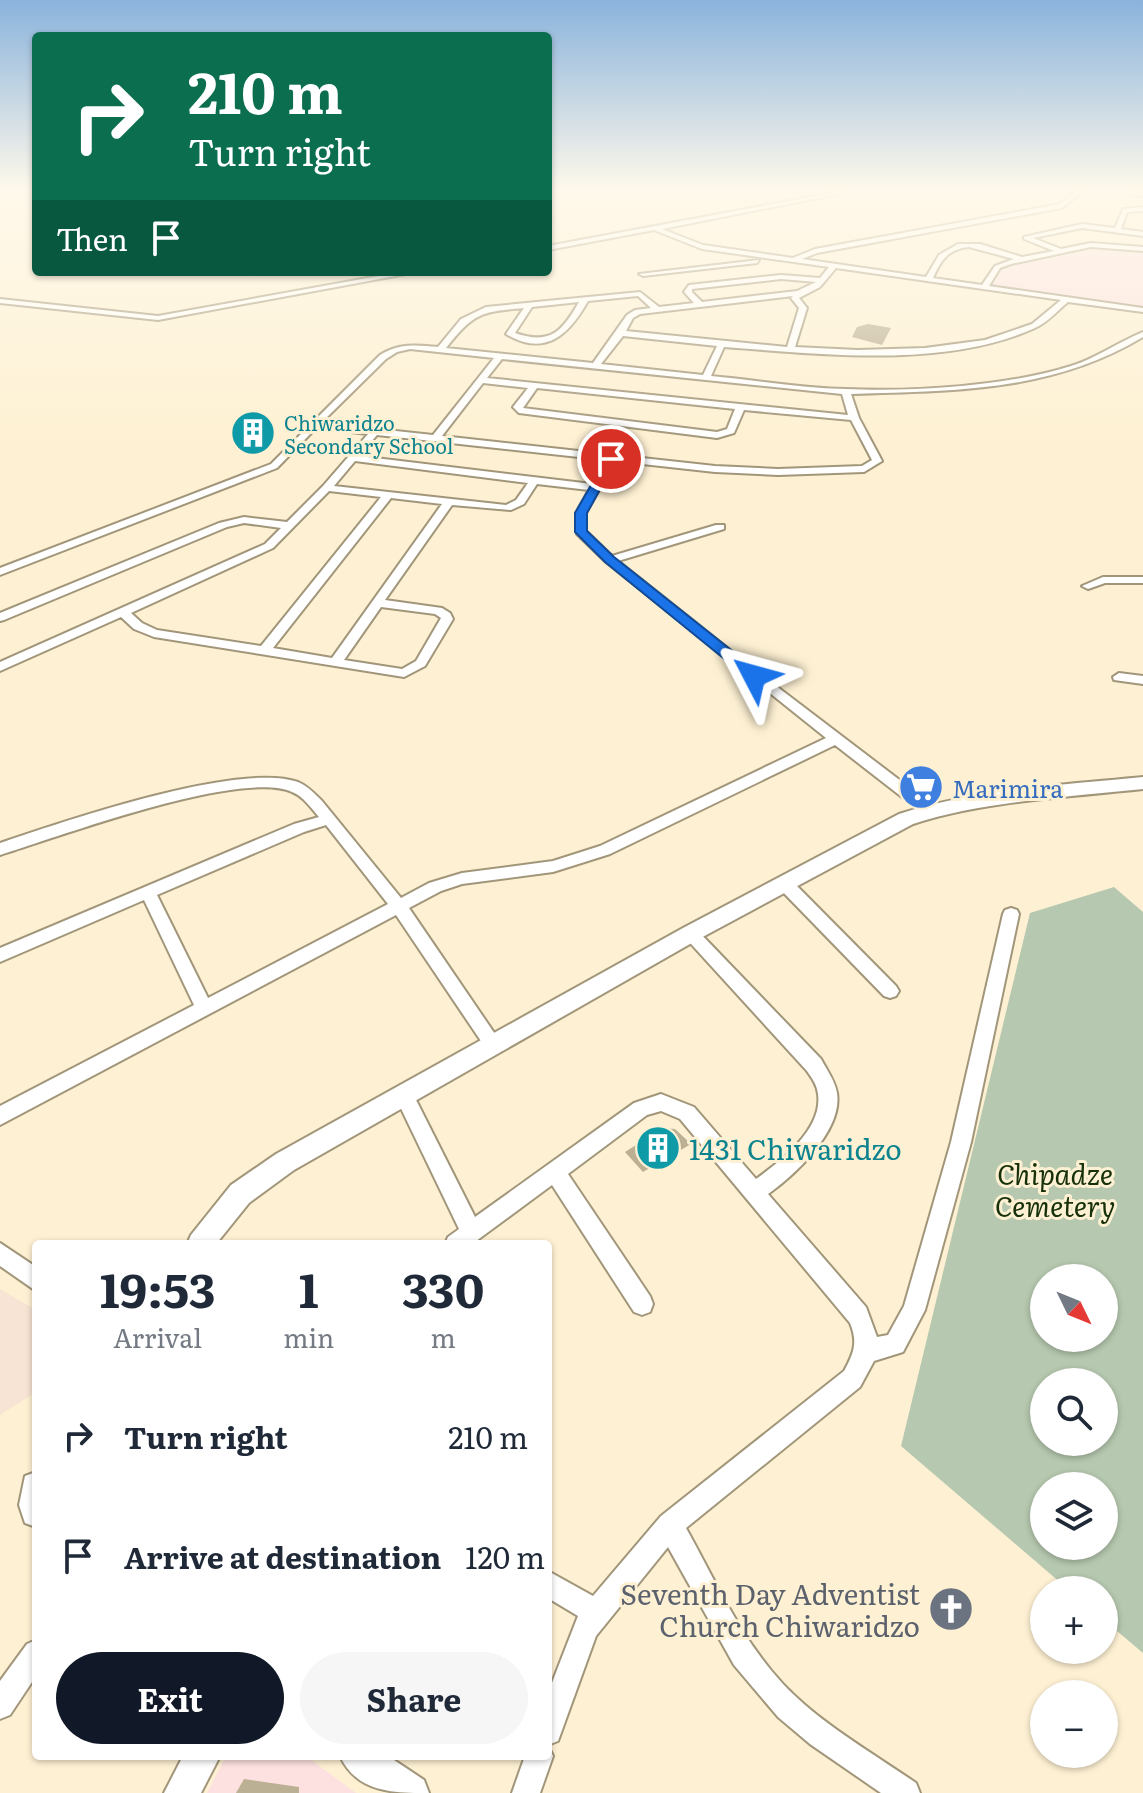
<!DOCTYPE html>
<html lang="en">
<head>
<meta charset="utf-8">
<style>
	:root { --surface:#fff; --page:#f6f6f7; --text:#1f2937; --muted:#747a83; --accent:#111827 }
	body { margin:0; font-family:Literata,serif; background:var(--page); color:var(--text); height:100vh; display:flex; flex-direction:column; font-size:30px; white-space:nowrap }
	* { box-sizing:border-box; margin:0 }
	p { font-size:26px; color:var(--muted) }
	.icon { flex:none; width:44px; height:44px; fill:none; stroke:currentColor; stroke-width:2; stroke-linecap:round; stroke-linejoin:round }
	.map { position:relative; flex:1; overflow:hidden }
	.drawer { position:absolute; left:32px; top:1240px; width:520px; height:520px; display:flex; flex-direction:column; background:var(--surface); border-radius:8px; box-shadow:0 2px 6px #0004 }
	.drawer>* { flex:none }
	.top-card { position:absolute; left:32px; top:32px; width:520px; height:244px; border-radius:8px; box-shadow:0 2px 6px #0004; background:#0b6e4f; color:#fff; overflow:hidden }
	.needle { width:52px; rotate:133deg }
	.fabs { position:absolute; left:1030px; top:1264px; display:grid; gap:16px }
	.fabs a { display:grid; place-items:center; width:88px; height:88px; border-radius:50%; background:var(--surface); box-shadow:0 2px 6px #0004; font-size:40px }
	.pin { position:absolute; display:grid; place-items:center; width:68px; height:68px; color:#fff; margin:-34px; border:4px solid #fff; border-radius:50%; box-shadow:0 2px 8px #0007 }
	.me { position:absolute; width:88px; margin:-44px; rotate:309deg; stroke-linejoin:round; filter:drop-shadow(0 0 6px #0008) }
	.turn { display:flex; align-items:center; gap:28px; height:168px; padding:0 24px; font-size:36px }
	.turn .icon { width:104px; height:104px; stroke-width:2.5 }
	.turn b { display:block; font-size:56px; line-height:68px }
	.then { display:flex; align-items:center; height:76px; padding:0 24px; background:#0003; gap:16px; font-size:30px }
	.eta { display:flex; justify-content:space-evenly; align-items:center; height:136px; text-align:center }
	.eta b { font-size:48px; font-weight:700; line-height:56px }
	.button { display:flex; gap:16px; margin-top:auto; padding:16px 24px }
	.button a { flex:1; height:92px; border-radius:48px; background:var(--accent); color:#fff; font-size:32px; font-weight:700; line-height:92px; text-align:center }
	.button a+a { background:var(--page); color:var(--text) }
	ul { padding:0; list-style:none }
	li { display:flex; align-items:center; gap:24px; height:120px; padding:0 24px }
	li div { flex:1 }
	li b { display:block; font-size:30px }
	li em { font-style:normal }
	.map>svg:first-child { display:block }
	.commercial { fill:#fce1e0 }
	.education { fill:#f7e4d4 }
	.green { fill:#b6c8af; fill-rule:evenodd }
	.building { fill:#bcb094 }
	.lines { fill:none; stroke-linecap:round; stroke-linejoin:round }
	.minor-casing { stroke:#a2967a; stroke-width:4 }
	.tertiary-casing { stroke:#a2967a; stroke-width:4 }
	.minor { fill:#fff; fill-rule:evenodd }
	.tertiary { fill:#fff; fill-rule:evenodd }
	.route { fill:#1a73e8; stroke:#114b97; stroke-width:2 }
	.labels { text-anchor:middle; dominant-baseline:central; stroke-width:6; stroke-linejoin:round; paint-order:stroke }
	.far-culture-label { font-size:20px; fill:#0d838f; stroke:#fef1d3; text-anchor:start }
	.shop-label { font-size:24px; fill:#366cbe; stroke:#fef1d3; text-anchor:start }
	.near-culture-label { font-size:28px; fill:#0d838f; stroke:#fef1d3; text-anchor:start }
	.near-park-label { font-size:28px; font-style:italic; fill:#16310a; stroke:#fef1d3 }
	.near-worship-label { font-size:28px; fill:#5b616d; stroke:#fef1d3; text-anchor:end }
</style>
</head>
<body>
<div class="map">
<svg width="1143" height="1793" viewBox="0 0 1143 1793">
	<rect width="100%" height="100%" fill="#fef1d3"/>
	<g class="commercial">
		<path d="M 1098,246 L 1143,250 L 1143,309 L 996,288 L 990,284 L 1001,267 Z"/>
		<path d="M 226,1756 L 306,1756 L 356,1793 L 207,1793 Z"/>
	</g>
	<path class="education" d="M 0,1289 L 36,1310 L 36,1392 L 0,1415 Z"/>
	<path class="green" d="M 1114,887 L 1143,912 L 1143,1653 L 1104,1620 L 1104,1590 L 1069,1590 L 901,1446 L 1030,913 ZM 1044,1278 L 1104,1278 L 1104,1338 L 1044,1338 ZM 1044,1382 L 1104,1382 L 1104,1442 L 1044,1442 ZM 1044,1486 L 1104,1486 L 1104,1546 L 1044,1546 Z"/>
	<g class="building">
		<path d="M 868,324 L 891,328 L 882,345 L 852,337 L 857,327 Z"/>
		<path d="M 663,1128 L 675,1129 L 691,1144 L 643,1172 L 625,1152 Z"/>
		<path d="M 244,1779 L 299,1787 L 299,1793 L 236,1793 Z"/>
	</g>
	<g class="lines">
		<g class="minor-casing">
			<g id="minor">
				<path d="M 837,192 L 849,192 L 662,229 L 703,245 L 793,258 L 815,249 L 1060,204 L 1076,192 L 1082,192 L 1062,208 L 817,253 L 802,259 L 926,277 L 939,255 L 958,244 L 980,244 L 1022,257 L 1054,251 L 1024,239 L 1024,237 L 1082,224 L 1115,228 L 1123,209 L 1143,207 L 1143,211 L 1127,212 L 1121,229 L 1143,232 L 1143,236 L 1082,228 L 1033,238 L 1061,249 L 1091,243 L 1143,247 L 1143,251 L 1091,247 L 1011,264 L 1000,268 L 989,286 L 1143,308 L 1143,312 L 1068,302 C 1058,310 1047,323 1035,328 C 944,369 821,354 724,347 L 711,376 C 756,380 801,388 846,389 C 913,392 1008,386 1071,366 C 1097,358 1118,342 1143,332 L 1143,337 C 1052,392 954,391 851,394 L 859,418 L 882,461 L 864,472 L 778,475 L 715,472 L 615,461 L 586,513 L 586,531 L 612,556 L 716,525 L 724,525 L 724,529 L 618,561 L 759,673 L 935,807 L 937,811 L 935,815 L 925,815 L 835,745 L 610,854 L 553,872 L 462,884 L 441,891 L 409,908 L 499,1040 L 502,1045 L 499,1050 L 493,1053 L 487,1050 L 396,915 L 0,1125 L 0,1106 L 194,1005 L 144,900 L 0,962 L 0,948 L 294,824 L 319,817 C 311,808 303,796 292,792 C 240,769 58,837 0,855 L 0,843 C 62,822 239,761 298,782 C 308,786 315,794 322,801 L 401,898 L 429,883 L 462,873 L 553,861 L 600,846 L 826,738 L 606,562 L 577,534 L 576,513 L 589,490 L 537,484 L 524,504 L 511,510 L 452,505 L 385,600 L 442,608 L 450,613 L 453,619 L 425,666 L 404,677 L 154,637 L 134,629 L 121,617 L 0,671 L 0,662 L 265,544 L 281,528 L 244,523 L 227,527 L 4,620 L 0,621 L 0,613 L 219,523 L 244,517 L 287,522 L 323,486 L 368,434 L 316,428 L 277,468 L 0,575 L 0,568 L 271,464 L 380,355 C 399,343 416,345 438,347 L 461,319 L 486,307 L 640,292 L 659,307 L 694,303 L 684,292 L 689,285 L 781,275 L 820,278 L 829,267 L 702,249 L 654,230 L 548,250 L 548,246 ZM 969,247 L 1014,259 L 995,266 L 982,285 L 933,278 C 941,260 948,249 969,247 ZM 836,268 L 1061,300 L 1032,324 L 985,340 L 925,348 L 858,350 L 795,347 L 807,308 L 799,298 L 820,287 ZM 781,279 L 816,282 L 797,291 L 702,302 L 692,292 L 692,289 ZM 638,296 L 651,308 L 635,310 L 627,315 L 593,363 L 446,348 C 474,313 480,312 524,308 L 506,334 C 545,357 568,336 588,301 ZM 793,296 L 791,298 L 799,308 L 787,347 L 626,331 L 633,318 L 640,314 ZM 579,302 C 562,332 550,345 515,333 L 532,307 ZM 623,336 L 717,346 L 703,375 L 601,364 ZM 410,349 L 494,358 L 433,435 L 321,423 L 386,359 L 397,352 ZM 502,359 L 842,394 L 848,415 L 487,378 ZM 483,383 L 528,388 L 513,407 L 519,413 L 717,438 L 734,433 L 744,410 L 851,420 L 872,460 L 862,466 L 778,469 L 715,466 L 442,436 ZM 537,388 L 735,409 L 727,429 L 717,432 L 523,408 ZM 377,435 L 606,460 L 592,484 L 359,456 ZM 355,461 L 528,483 L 516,500 L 506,505 L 334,486 ZM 329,491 L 381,497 L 261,646 L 157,630 L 142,623 L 131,613 L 273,548 ZM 391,498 L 442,504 L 332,658 L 273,648 ZM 381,607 L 435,614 L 441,618 L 416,661 L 402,669 L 344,660 ZM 326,825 L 388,904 L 208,998 L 157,895 L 304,832 Z"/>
				<path d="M 759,260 L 757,263 L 643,276 L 639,274 Z"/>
				<path d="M 401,272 L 417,272 L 158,320 L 0,303 L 0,299 L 158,316 Z"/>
				<path d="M 1103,577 L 1143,577 L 1143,583 L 1105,583 L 1088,589 L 1082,586 Z"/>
				<path d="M 1119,673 L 1143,676 L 1143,684 L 1114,680 L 1113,677 Z"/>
				<path d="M 785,878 L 791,880 L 896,986 L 899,991 L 896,996 L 890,998 L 884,996 L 779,888 L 777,884 Z"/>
				<path d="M 1011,908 L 1017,910 L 1019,914 L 971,1142 L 925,1310 L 903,1352 L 874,1361 L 860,1387 L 686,1528 C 716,1582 741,1639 783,1684 C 821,1724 871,1752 916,1783 L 920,1793 L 881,1793 L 810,1744 L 778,1717 L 734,1665 L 668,1547 L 596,1636 L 558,1741 L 548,1745 L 548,1693 L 578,1616 L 548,1598 L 548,1571 L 593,1596 L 661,1516 L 844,1371 C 854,1353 858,1342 850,1323 L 680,1119 L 661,1111 L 647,1115 L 568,1174 L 650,1296 L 653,1304 L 650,1312 L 642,1315 L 634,1312 L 552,1185 L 472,1244 L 445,1244 L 448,1237 L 459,1229 L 395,1096 L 397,1090 L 404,1088 L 411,1090 L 475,1217 L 634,1103 L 661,1094 L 694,1107 L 756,1179 C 781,1161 823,1129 818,1094 C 817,1085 812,1078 807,1071 L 682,934 L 684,929 L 696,929 L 821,1059 C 827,1070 835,1081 837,1093 C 843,1130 795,1175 768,1194 L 866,1307 L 877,1337 L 888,1335 L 904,1306 L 951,1142 L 1003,914 L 1005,910 Z"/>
				<path d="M 0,1243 L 36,1267 L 36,1291 L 0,1266 Z"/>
				<path d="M 36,1640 L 36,1676 L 10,1715 L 0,1719 L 0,1681 L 27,1644 Z"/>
				<path d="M 548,1746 L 553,1756 L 540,1793 L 512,1793 L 525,1756 L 548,1756 Z"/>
			</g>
		</g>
		<g class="tertiary-casing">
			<g id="tertiary">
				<path d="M 1129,192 L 1143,192 L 1143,196 L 1130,194 Z"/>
				<path d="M 1143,777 L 1143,789 C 1070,797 981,801 913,824 L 697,940 L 294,1170 L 249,1203 L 216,1244 L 187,1244 L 191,1235 L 231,1185 L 276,1154 L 683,928 L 899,814 C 977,789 1062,785 1143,777 Z"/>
				<path d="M 36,1472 L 36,1527 L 25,1523 L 19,1505 L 25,1476 Z"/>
				<path d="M 183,1756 L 220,1756 L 201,1793 L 164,1793 Z"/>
				<path d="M 340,1756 L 388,1756 L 424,1780 L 429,1793 C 394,1793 357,1793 340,1756 Z"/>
			</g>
		</g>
		<use href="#minor" class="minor"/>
		<use href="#tertiary" class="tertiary"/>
	</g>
	<linearGradient id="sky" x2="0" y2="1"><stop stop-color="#8ab3dc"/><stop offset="0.43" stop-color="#fff9eb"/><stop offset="1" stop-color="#fff9eb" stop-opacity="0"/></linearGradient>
	<rect width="1143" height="443" fill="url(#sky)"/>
	<path class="route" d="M 611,455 L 617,459 L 587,513 L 587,531 L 614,557 L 760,673 L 760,679 L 749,679 L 605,562 L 575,532 L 575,513 L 606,459 Z"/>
	<defs>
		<g id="building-disc" transform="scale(2.3)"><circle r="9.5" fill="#0f9aa8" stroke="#fef1d3"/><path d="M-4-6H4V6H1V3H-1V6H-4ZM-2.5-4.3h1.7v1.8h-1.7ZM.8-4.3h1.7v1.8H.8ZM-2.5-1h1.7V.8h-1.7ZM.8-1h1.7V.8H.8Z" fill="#fff"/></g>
		<g id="supermarket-disc" transform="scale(2.3)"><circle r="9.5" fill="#3f7fe0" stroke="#fef1d3"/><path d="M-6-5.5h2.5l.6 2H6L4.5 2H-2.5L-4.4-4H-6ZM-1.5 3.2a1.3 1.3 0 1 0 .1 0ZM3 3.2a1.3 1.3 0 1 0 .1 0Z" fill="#fff"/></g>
		<g id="church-disc" transform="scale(2.3)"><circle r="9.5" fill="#6b7280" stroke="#fef1d3"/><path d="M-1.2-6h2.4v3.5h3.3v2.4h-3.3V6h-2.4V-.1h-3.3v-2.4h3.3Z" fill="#fff"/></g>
	</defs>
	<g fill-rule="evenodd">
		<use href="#building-disc" x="253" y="433"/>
		<use href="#supermarket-disc" x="921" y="787"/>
		<use href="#building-disc" x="658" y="1148"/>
		<use href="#church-disc" x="951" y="1609"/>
	</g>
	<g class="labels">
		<g class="far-culture-label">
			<text x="284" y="422">Chiwaridzo<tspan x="284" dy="23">Secondary School</tspan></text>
		</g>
		<g class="shop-label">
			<text x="952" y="787">Marimira</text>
		</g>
		<g class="near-culture-label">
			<text x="689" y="1148">1431 Chiwaridzo</text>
		</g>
		<g class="near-park-label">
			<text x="1055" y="1173">Chipadze<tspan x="1055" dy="32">Cemetery</tspan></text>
		</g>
		<g class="near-worship-label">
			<text x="920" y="1593">Seventh Day Adventist<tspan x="920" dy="32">Church Chiwaridzo</tspan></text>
		</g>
	</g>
</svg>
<div class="fabs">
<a><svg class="needle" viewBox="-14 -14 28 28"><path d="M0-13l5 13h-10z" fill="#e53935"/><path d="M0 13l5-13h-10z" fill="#747a83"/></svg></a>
<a><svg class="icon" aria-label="search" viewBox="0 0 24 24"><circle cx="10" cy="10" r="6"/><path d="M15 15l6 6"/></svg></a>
<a><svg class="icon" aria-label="layers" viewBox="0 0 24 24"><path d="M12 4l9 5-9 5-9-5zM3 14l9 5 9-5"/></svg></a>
<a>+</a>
<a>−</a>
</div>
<div class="pin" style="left:611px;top:459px;background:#d93025"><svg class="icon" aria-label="arrive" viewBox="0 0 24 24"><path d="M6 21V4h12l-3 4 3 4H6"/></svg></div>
<svg class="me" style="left:754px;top:676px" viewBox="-20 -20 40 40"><path d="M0-17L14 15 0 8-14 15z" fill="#1a73e8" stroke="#fff" stroke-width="4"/></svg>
<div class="top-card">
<div class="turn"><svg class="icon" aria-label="right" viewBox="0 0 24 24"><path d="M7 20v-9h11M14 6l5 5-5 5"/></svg><div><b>210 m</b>Turn right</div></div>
<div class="then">Then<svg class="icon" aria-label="arrive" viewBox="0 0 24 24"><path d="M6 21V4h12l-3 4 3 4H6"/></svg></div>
</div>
<section class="drawer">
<div class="eta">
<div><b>19:53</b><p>Arrival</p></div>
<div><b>1</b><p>min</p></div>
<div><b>330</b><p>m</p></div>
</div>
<ul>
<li><svg class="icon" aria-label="right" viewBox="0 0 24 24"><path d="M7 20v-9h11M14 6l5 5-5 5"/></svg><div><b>Turn right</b></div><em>210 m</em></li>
<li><svg class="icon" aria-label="arrive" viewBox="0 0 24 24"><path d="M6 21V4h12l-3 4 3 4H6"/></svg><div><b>Arrive at destination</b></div><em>120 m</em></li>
</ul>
<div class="button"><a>Exit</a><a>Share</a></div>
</section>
</div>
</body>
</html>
